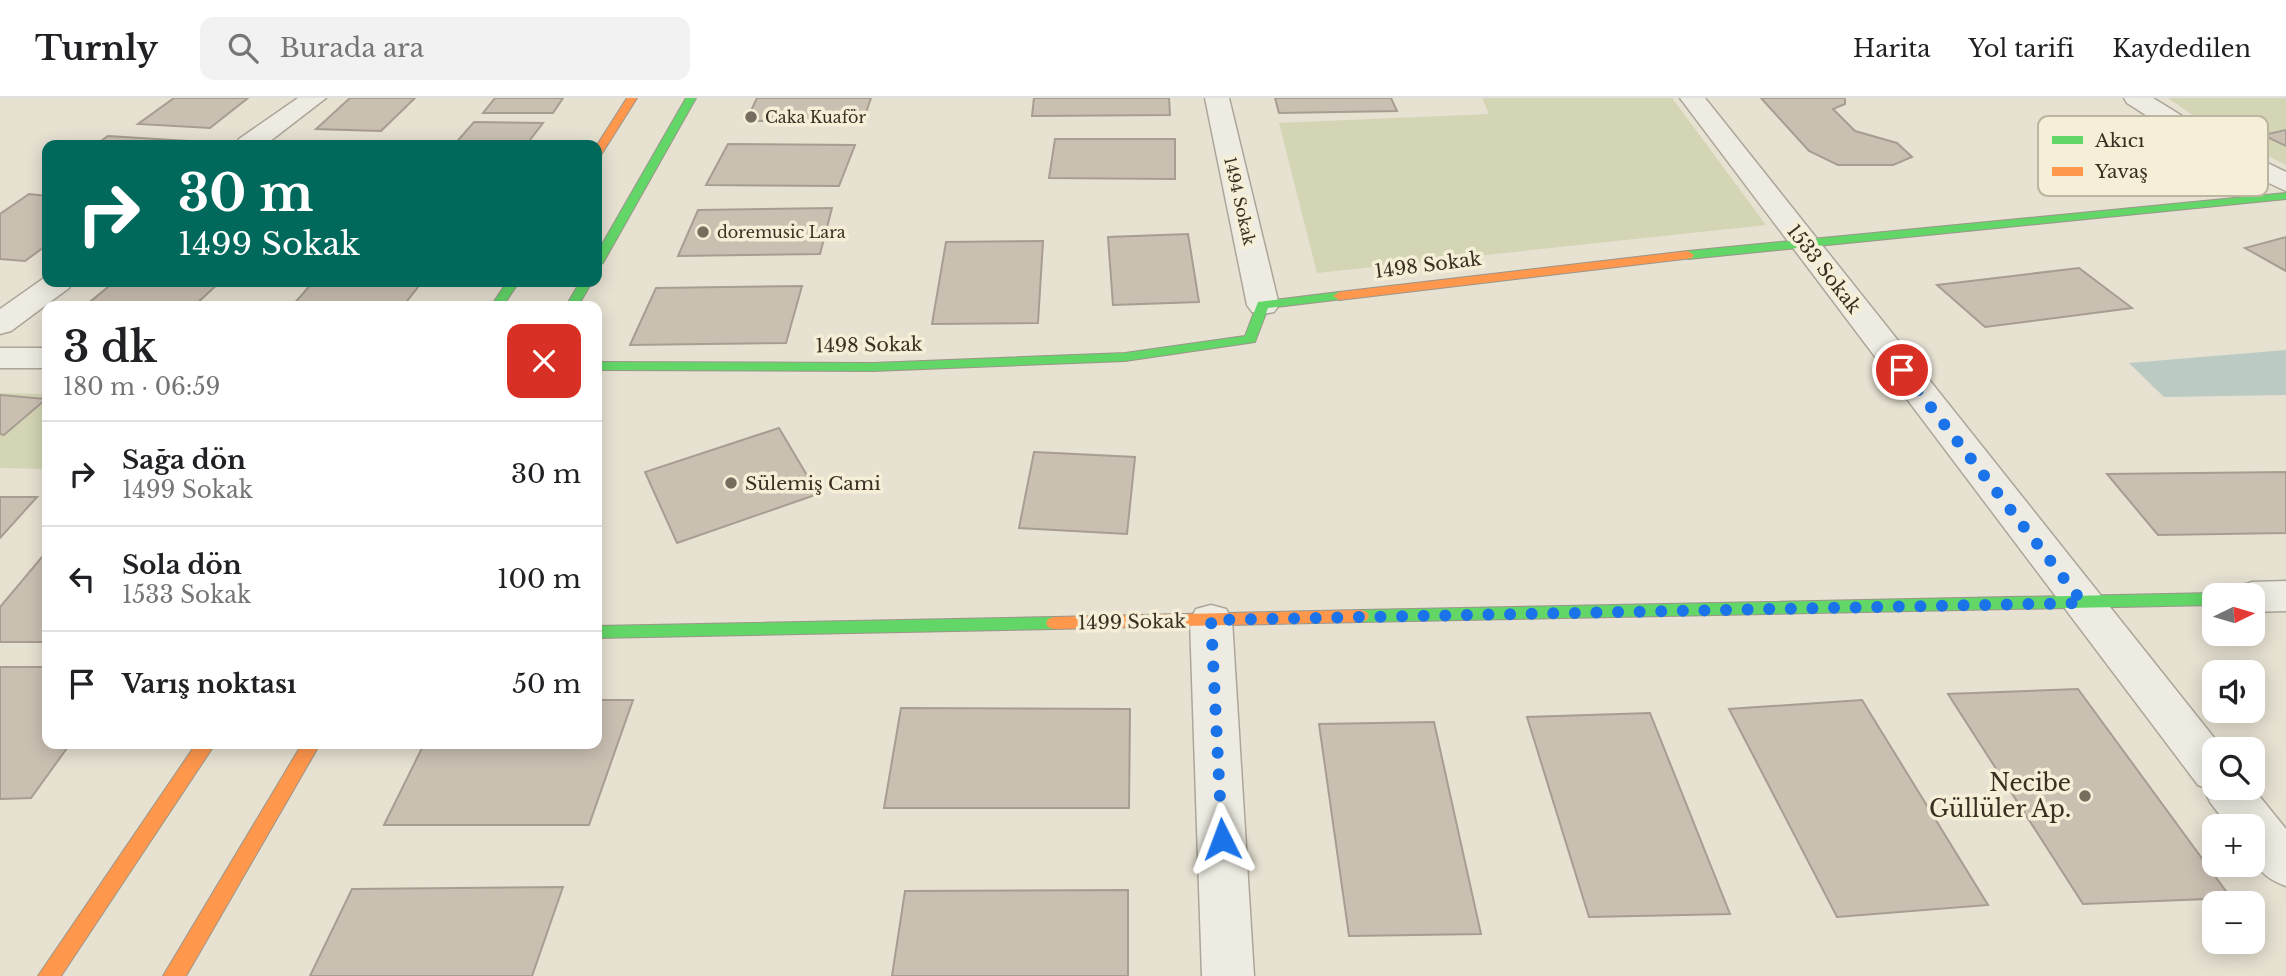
<!DOCTYPE html>
<html lang="tr">
<head>
<meta charset="utf-8">
<style>
	:root { --surface:#fff; --page:#f2f2f2; --text:#202124; --muted:#757577; --line:#e0e0e0 }
	body { margin:0; font-family:"Libre Baskerville",serif; background:var(--page); color:var(--text); height:100vh; display:flex; flex-direction:column; font-size:26px; white-space:nowrap }
	* { box-sizing:border-box; margin:0 }
	p { font-size:23px; color:var(--muted) }
	.icon { flex:none; width:38px; height:38px; fill:none; stroke:currentColor; stroke-width:2; stroke-linecap:round; stroke-linejoin:round }
	.map { position:relative; flex:1; overflow:hidden }
	.panel { position:absolute; left:42px; top:203px; width:560px; height:448px; display:flex; flex-direction:column; background:var(--surface); border-radius:14px; box-shadow:0 4px 18px #0003 }
	.panel>* { flex:none }
	.banner { position:absolute; left:42px; top:42px; width:560px; height:147px; border-radius:14px; box-shadow:0 4px 18px #0003; background:#00695c; color:#fff; overflow:hidden }
	.needle { width:46px; rotate:85deg }
	.tools { position:absolute; left:2202px; top:485px; display:grid; gap:14px }
	.tools a { display:grid; place-items:center; width:63px; height:63px; border-radius:14px; background:var(--surface); box-shadow:0 4px 18px #0003; font-size:35px }
	.pin { position:absolute; display:grid; place-items:center; width:60px; height:60px; color:#fff; margin:-30px; border:4px solid #fff; border-radius:50%; box-shadow:0 2px 7px #0007 }
	.me { position:absolute; width:77px; margin:-38px; rotate:357deg; stroke-linejoin:round; filter:drop-shadow(0 0 5px #0008) }
	.turn { display:flex; align-items:center; gap:24px; height:147px; padding:0 21px; font-size:32px }
	.turn .icon { width:91px; height:91px; stroke-width:2.5 }
	.turn b { display:block; font-size:49px; line-height:60px }
	.round { display:grid; place-items:center; flex:none; width:74px; height:74px; border-radius:14px; background:var(--page) }
	.overview { display:flex; align-items:center; justify-content:space-between; height:119px; padding:0 21px }
	h1 { font-size:42px; font-weight:600; line-height:52px }
	ul { padding:0; list-style:none }
	li { display:flex; align-items:center; gap:21px; height:105px; padding:0 21px; border-top:2px solid var(--line) }
	li div { flex:1 }
	li b { display:block; font-size:26px }
	li em { font-style:normal }
	header { display:flex; align-items:center; gap:42px; box-sizing:border-box; height:98px; padding:0 35px; background:var(--surface); border-bottom:2px solid var(--line) }
	header strong { font-size:33px }
	nav { display:flex; gap:38px; margin-inline-start:auto; font-size:24px }
	.search { width:490px; height:63px; background:var(--page); display:flex; align-items:center; gap:18px; box-sizing:border-box; padding:0 24px; border-radius:14px; color:var(--muted); font-size:26px }
	.map>svg:first-child { display:block }
	.green { fill:#d3d5b4 }
	.water { fill:#bbcbc3 }
	.building { fill:#cac0b2; stroke:#a79d90; stroke-width:2 }
	.lines { fill:none; stroke-linecap:round; stroke-linejoin:round }
	.street-casing { stroke:#aca699; stroke-width:3 }
	.fast-casing { stroke:#9b958a; stroke-width:2 }
	.slow-casing { stroke:#9b958a; stroke-width:2 }
	.street { fill:#eeebe2; fill-rule:evenodd }
	.fast { fill:#63d668; fill-rule:evenodd }
	.slow { fill:#ff974d; fill-rule:evenodd }
	.route { stroke:#1a73e8; stroke-width:12; stroke-dasharray:0 21.6 }
	.poi-dot { fill:#776d5f; stroke:#f5efd8; stroke-width:2.5 }
	.labels { text-anchor:middle; dominant-baseline:central; stroke-width:7; stroke-linejoin:round; paint-order:stroke }
	.far-poi-label { font-size:16px; fill:#3b2f21; stroke:#f5efd8; text-anchor:start }
	.far-street-label { font-size:16px; fill:#3b2f21; stroke:#f5efd8 }
	.street-label { font-size:19px; fill:#3b2f21; stroke:#f5efd8 }
	.poi-label { font-size:19px; fill:#3b2f21; stroke:#f5efd8; text-anchor:start }
	.near-poi-label { font-size:23px; fill:#3b2f21; stroke:#f5efd8; text-anchor:end }
	.key { fill:#f5efd8; stroke:#bdb5a1; stroke-width:2 }
	.key-label { font-size:19px; fill:#3b2f21 }
</style>
</head>
<body>
<header>
<strong>Turnly</strong>
<div class="search"><svg class="icon" aria-label="search" viewBox="0 0 24 24"><circle cx="10" cy="10" r="6"/><path d="M15 15l6 6"/></svg>Burada ara</div>
<nav><a>Harita</a><a>Yol tarifi</a><a>Kaydedilen</a></nav>
</header>
<div class="map">
<svg width="2286" height="878" viewBox="0 0 2286 878">
	<rect width="100%" height="100%" fill="#e6e1d1"/>
	<g class="green">
		<path d="M 1482,0 L 1672,0 L 1766,127 L 1317,175 L 1279,25 L 1489,16 Z"/>
		<path d="M 2168,0 L 2286,0 L 2286,67 L 2204,25 Z"/>
		<path d="M 0,295 L 47,296 L 47,371 L 0,370 Z"/>
	</g>
	<path class="water" d="M 2286,252 L 2286,297 L 2164,299 L 2129,265 Z"/>
	<g class="building">
		<path d="M 174,0 L 248,0 L 210,30 L 138,26 Z"/>
		<path d="M 350,0 L 415,0 L 381,33 L 316,31 Z"/>
		<path d="M 495,0 L 563,0 L 553,15 L 483,15 Z"/>
		<path d="M 757,0 L 871,0 L 863,23 L 746,23 Z"/>
		<path d="M 1034,0 L 1169,0 L 1170,17 L 1032,18 Z"/>
		<path d="M 1275,0 L 1391,0 L 1397,13 L 1279,15 Z"/>
		<path d="M 1761,0 L 1845,0 L 1845,6 L 1833,11 L 1855,33 L 1897,45 L 1912,59 L 1893,67 L 1838,67 L 1809,53 Z"/>
		<path d="M 474,24 L 543,25 L 526,47 L 454,47 Z"/>
		<path d="M 2286,32 L 2286,48 L 2263,37 Z"/>
		<path d="M 108,38 L 190,43 L 184,47 L 95,47 Z"/>
		<path d="M 1055,41 L 1175,41 L 1175,81 L 1049,80 Z"/>
		<path d="M 728,46 L 855,47 L 839,88 L 706,87 Z"/>
		<path d="M 29,96 L 47,98 L 47,147 L 25,163 L 0,161 L 0,116 Z"/>
		<path d="M 832,110 L 820,156 L 678,158 L 698,112 Z"/>
		<path d="M 1188,136 L 1199,204 L 1113,207 L 1108,139 Z"/>
		<path d="M 2286,139 L 2286,173 L 2245,150 Z"/>
		<path d="M 1043,143 L 1038,225 L 932,226 L 946,144 Z"/>
		<path d="M 2079,170 L 2132,210 L 1985,229 L 1937,187 Z"/>
		<path d="M 114,184 L 220,184 L 194,208 L 85,208 Z"/>
		<path d="M 313,184 L 422,184 L 403,208 L 292,208 Z"/>
		<path d="M 802,188 L 786,245 L 630,247 L 656,190 Z"/>
		<path d="M 0,297 L 46,301 L 4,337 L 0,336 Z"/>
		<path d="M 779,330 L 818,396 L 677,445 L 645,374 Z"/>
		<path d="M 1034,354 L 1135,359 L 1127,436 L 1019,430 Z"/>
		<path d="M 2286,374 L 2286,435 L 2158,437 L 2107,376 Z"/>
		<path d="M 0,399 L 37,399 L 0,440 Z"/>
		<path d="M 47,453 L 47,544 L 0,544 L 0,509 Z"/>
		<path d="M 0,569 L 47,569 L 47,646 L 70,646 L 31,700 L 0,701 Z"/>
		<path d="M 2078,591 L 2231,800 L 2083,806 L 1948,596 Z"/>
		<path d="M 597,602 L 633,602 L 589,727 L 384,727 L 424,646 L 597,646 Z"/>
		<path d="M 1862,602 L 1988,807 L 1837,819 L 1729,611 Z"/>
		<path d="M 901,610 L 1130,611 L 1129,710 L 884,710 Z"/>
		<path d="M 1650,615 L 1730,816 L 1589,819 L 1527,619 Z"/>
		<path d="M 1434,624 L 1481,836 L 1349,838 L 1319,626 Z"/>
		<path d="M 563,789 L 532,878 L 310,878 L 352,791 Z"/>
		<path d="M 1128,792 L 1128,878 L 892,878 L 905,793 Z"/>
	</g>
	<g class="lines">
		<g class="street-casing">
			<g id="street">
				<path d="M 298,0 L 326,0 L 265,47 L 235,47 L 239,41 Z"/>
				<path d="M 1205,0 L 1229,0 L 1279,207 L 1274,214 L 1263,216 L 1252,214 L 1247,207 Z"/>
				<path d="M 1680,0 L 1705,0 L 2223,651 L 2214,651 L 2214,690 L 2252,689 L 2286,731 L 2286,788 C 2253,776 2252,760 2252,728 L 2228,728 L 2210,704 L 2203,689 L 2198,687 Z"/>
				<path d="M 2124,0 L 2153,0 L 2226,45 L 2286,74 L 2286,93 L 2208,57 L 2127,5 Z"/>
				<path d="M 47,178 L 47,184 L 73,184 L 69,190 L 11,233 L 0,236 L 0,211 Z"/>
				<rect x="0" y="250" width="47" height="20"/>
				<path d="M 2286,483 L 2286,513 L 2252,514 L 2252,497 L 2233,497 L 2238,489 L 2252,484 Z"/>
				<path d="M 1211,507 L 1226,511 L 1232,522 L 1254,878 L 1202,878 L 1190,522 L 1196,511 Z"/>
			</g>
		</g>
		<g class="fast-casing">
			<g id="fast">
				<path d="M 686,0 L 696,0 L 603,165 L 597,169 L 597,155 Z"/>
				<path d="M 2286,95 L 2286,101 L 1688,161 L 1682,157 L 1688,153 Z"/>
				<path d="M 507,184 L 519,184 L 503,208 L 491,208 Z"/>
				<path d="M 580,184 L 592,184 L 578,208 L 566,208 Z"/>
				<path d="M 1339,194 L 1345,198 L 1343,201 L 1268,210 L 1255,244 L 1125,263 L 873,273 L 597,272 L 597,264 L 873,265 L 1125,255 L 1245,238 L 1258,204 Z"/>
				<path d="M 2214,495 L 2220,497 L 2214,497 L 2214,507 L 1361,524 L 1355,522 L 1353,518 L 1355,514 L 1361,512 Z"/>
				<path d="M 1054,519 L 1060,521 L 1062,525 L 1060,529 L 1054,531 L 597,540 L 597,528 Z"/>
			</g>
		</g>
		<g class="slow-casing">
			<g id="slow">
				<path d="M 627,0 L 637,0 L 601,57 L 597,58 L 597,47 Z"/>
				<path d="M 1688,153 L 1694,157 L 1692,160 L 1339,202 L 1333,198 L 1339,194 Z"/>
				<path d="M 1361,512 L 1367,514 L 1369,518 L 1367,522 L 1361,524 L 1054,531 L 1048,529 L 1046,525 L 1048,521 L 1054,519 Z"/>
				<path d="M 196,646 L 215,646 L 61,878 L 38,878 Z"/>
				<path d="M 302,646 L 320,646 L 186,878 L 163,878 Z"/>
			</g>
		</g>
		<use href="#street" class="street"/>
		<use href="#fast" class="fast"/>
		<use href="#slow" class="slow"/>
	</g>
	<g class="lines">
		<path class="route" d="M 1222,741 L 1211,522 L 2083,505 L 1902,272"/>
	</g>
	<g class="poi-dot">
		<circle cx="751" cy="19" r="7"/>
		<circle cx="703" cy="134" r="7"/>
		<circle cx="731" cy="385" r="7"/>
		<circle cx="2085" cy="698" r="7"/>
	</g>
	<g class="labels">
		<g class="far-poi-label">
			<text x="765" y="19">Caka Kuaför</text>
			<text x="717" y="134">doremusic Lara</text>
		</g>
		<g class="far-street-label">
			<text transform="translate(1240 103) rotate(77)">1494 Sokak</text>
		</g>
		<g class="street-label">
			<text transform="translate(1428 167) rotate(-7)">1498 Sokak</text>
			<text transform="translate(1824 171) rotate(52)">1533 Sokak</text>
			<text transform="translate(869 247) rotate(-1)">1498 Sokak</text>
			<text transform="translate(1132 524) rotate(-1)">1499 Sokak</text>
		</g>
		<g class="poi-label">
			<text x="745" y="385">Sülemiş Cami</text>
		</g>
		<g class="near-poi-label">
			<text x="2071" y="685">Necibe<tspan x="2071" dy="26">Güllüler Ap.</tspan></text>
		</g>
	</g>
	<rect x="2038" y="18" width="230" height="80" rx="10" class="key"/>
	<rect x="2052" y="38" width="31" height="8" fill="#63d668"/>
	<rect x="2052" y="69" width="31" height="9" fill="#ff974d"/>
	<g class="key-label">
		<text x="2095" y="49">Akıcı</text>
		<text x="2095" y="80">Yavaş</text>
	</g>
</svg>
<div class="tools">
<a><svg class="needle" viewBox="-14 -14 28 28"><path d="M0-13l5 13h-10z" fill="#e53935"/><path d="M0 13l5-13h-10z" fill="#757577"/></svg></a>
<a><svg class="icon" aria-label="sound" viewBox="0 0 24 24"><path d="M4 9h4l5-4v14l-5-4H4zM17 9q2 3 0 6"/></svg></a>
<a><svg class="icon" aria-label="search" viewBox="0 0 24 24"><circle cx="10" cy="10" r="6"/><path d="M15 15l6 6"/></svg></a>
<a>+</a>
<a>−</a>
</div>
<div class="pin" style="left:1902px;top:272px;background:#d93025"><svg class="icon" aria-label="arrive" viewBox="0 0 24 24"><path d="M6 21V4h12l-3 4 3 4H6"/></svg></div>
<svg class="me" style="left:1222px;top:741px" viewBox="-20 -20 40 40"><path d="M0-17L14 15 0 8-14 15z" fill="#1a73e8" stroke="#fff" stroke-width="4"/></svg>
<div class="banner">
<div class="turn"><svg class="icon" aria-label="right" viewBox="0 0 24 24"><path d="M7 20v-9h11M14 6l5 5-5 5"/></svg><div><b>30 m</b>1499 Sokak</div></div>
</div>
<section class="panel">
<div class="overview"><div><h1>3 dk</h1><p>180 m · 06:59</p></div><a class="round" style="background:#d93025;color:#fff"><svg class="icon" aria-label="close" viewBox="0 0 24 24"><path d="M6 6l12 12M18 6L6 18"/></svg></a></div>
<ul>
<li><svg class="icon" aria-label="right" viewBox="0 0 24 24"><path d="M7 20v-9h11M14 6l5 5-5 5"/></svg><div><b>Sağa dön</b><p>1499 Sokak</p></div><em>30 m</em></li>
<li><svg class="icon" aria-label="left" viewBox="0 0 24 24"><path d="M17 20v-9H6M10 6l-5 5 5 5"/></svg><div><b>Sola dön</b><p>1533 Sokak</p></div><em>100 m</em></li>
<li><svg class="icon" aria-label="arrive" viewBox="0 0 24 24"><path d="M6 21V4h12l-3 4 3 4H6"/></svg><div><b>Varış noktası</b></div><em>50 m</em></li>
</ul>
</section>
</div>
</body>
</html>
